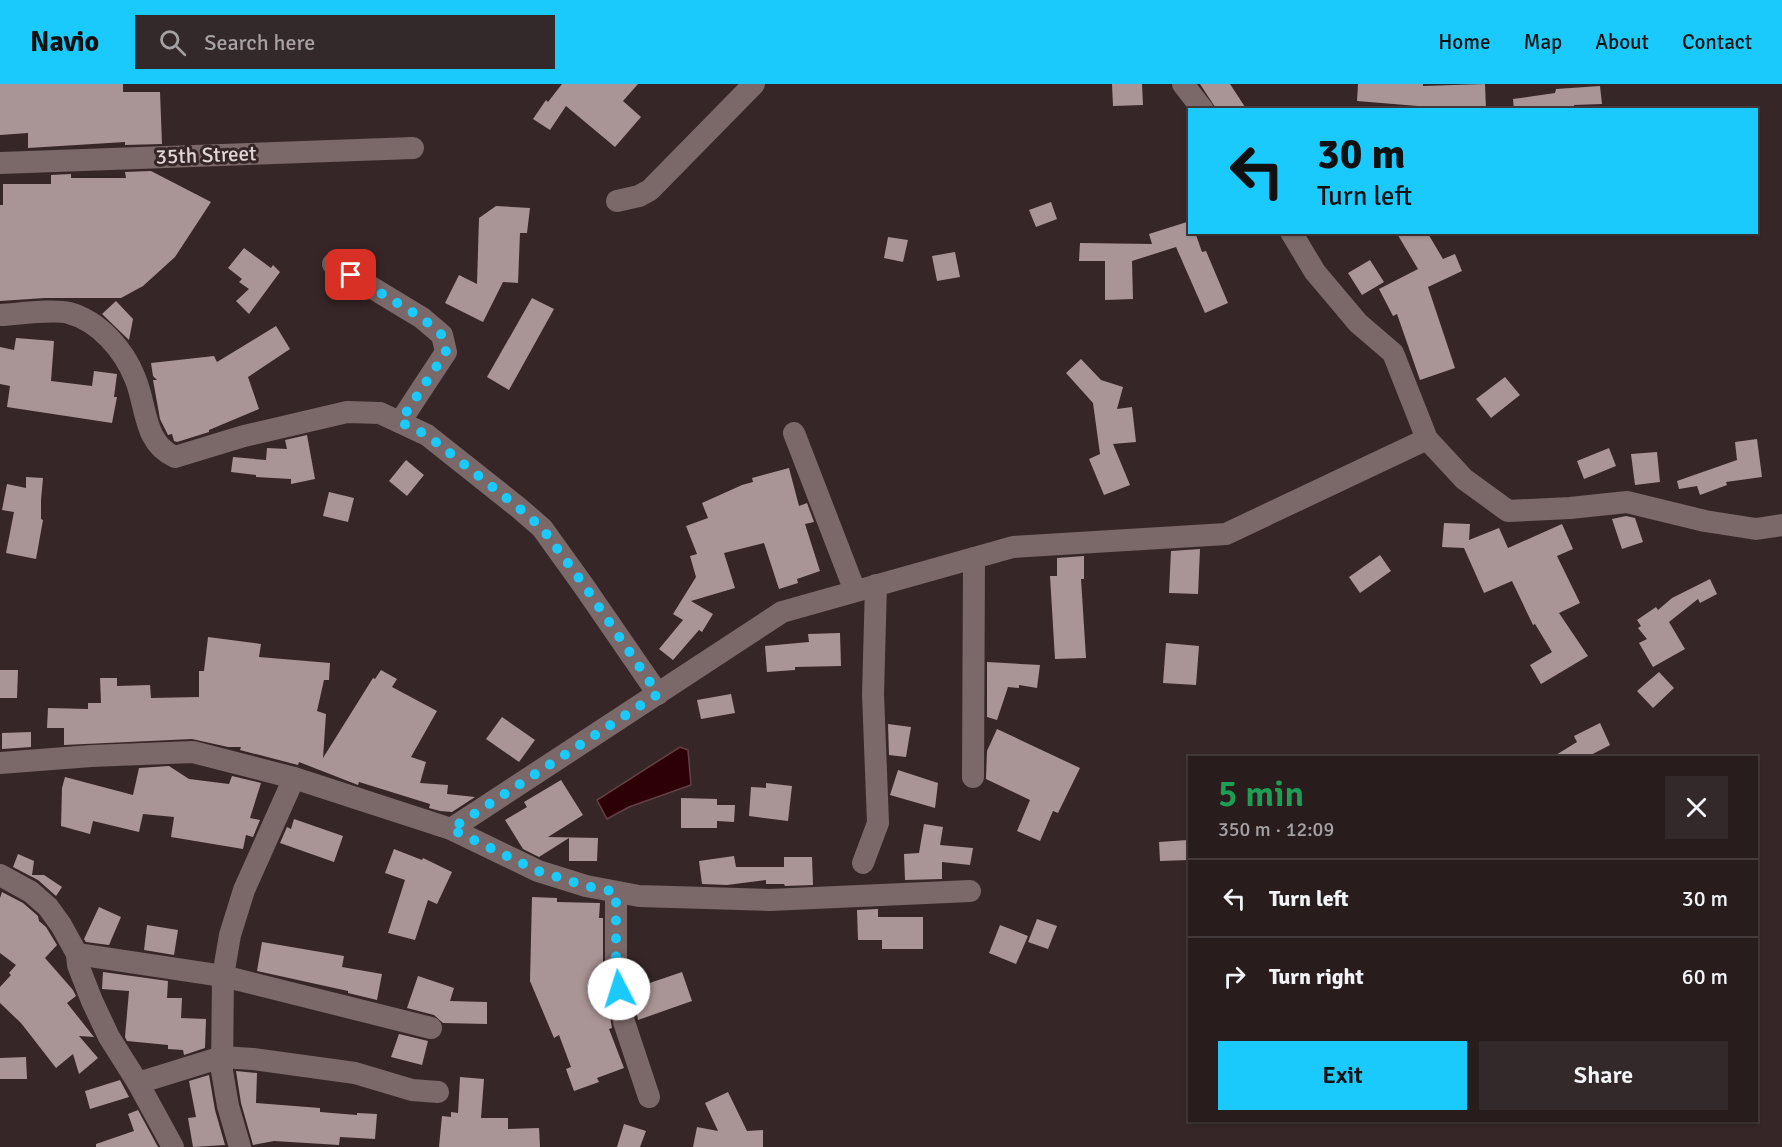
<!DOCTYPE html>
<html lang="en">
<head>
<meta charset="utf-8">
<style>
	:root { --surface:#281c1d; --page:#34292a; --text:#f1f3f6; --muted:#a5a1a4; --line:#443a3b; --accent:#1bcafc }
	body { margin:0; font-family:Signika,sans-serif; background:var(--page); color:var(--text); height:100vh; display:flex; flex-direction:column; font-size:22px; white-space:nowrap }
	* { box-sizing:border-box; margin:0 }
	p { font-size:20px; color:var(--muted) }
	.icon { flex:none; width:33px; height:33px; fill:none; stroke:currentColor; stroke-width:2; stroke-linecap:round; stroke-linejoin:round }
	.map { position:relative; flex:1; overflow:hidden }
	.panel { position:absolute; left:1188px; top:672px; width:570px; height:366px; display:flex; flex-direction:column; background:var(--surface); border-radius:0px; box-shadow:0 2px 4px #0004,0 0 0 2px var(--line) }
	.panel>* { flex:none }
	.top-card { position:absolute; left:1188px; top:24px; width:570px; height:126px; border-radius:0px; box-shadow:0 2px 4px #0004,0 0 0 2px var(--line); background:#1bcafc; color:#111; overflow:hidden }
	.pin { position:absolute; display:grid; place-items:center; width:51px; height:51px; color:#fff; margin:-26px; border-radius:12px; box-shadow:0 3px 9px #0006 }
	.me { position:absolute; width:66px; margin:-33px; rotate:355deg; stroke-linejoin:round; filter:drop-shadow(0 0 4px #0008) }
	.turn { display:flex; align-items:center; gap:21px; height:126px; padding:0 30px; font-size:27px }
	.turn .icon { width:78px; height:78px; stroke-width:2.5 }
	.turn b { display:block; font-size:42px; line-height:51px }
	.round { display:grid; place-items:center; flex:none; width:63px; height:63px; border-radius:0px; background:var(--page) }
	.headline { display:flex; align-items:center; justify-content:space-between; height:102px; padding:0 30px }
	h1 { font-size:36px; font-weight:600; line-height:45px; color:#1e9e55 }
	.action { display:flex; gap:12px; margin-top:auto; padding:12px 30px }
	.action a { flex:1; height:69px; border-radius:0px; background:var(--accent); color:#111; font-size:24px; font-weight:600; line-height:69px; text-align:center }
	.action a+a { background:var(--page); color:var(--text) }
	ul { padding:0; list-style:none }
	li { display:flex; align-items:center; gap:18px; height:78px; padding:0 30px; border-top:2px solid var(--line) }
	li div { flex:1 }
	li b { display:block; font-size:22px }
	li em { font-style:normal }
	header { display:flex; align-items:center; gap:36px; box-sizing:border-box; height:84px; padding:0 30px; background:var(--accent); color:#111 }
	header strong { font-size:28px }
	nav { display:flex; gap:33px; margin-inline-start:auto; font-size:21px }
	.search { width:420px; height:54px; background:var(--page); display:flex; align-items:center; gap:15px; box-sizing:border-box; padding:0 21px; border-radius:0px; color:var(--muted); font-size:22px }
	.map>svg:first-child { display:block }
	.water { fill:#2d0007; stroke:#634045; stroke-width:1.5 }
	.building { fill:#aa9596 }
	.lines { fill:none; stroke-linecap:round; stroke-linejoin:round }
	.street { stroke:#7b6869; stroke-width:22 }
	.route { stroke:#1bcafc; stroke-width:10; stroke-dasharray:0 18 }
	.labels { text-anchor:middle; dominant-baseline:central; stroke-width:6; stroke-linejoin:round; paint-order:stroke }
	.street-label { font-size:21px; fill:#e1d6d7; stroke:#362627 }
</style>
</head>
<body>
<header>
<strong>Navio</strong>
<div class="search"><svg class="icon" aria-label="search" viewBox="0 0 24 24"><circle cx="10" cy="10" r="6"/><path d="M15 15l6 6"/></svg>Search here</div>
<nav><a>Home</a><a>Map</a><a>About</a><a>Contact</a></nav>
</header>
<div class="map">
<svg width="1782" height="1063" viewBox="0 0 1782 1063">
	<rect width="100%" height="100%" fill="#362627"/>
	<path class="water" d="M 680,663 L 688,666 L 691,701 L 629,723 L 607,735 L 597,716 Z"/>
	<g class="building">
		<path d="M 0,0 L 123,0 L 123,8 L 160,8 L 162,60 L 125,61 L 125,58 L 28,64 L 28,49 L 0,51 Z"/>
		<path d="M 562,0 L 638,0 L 623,17 L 641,33 L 615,63 L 566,22 L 550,46 L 533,35 L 546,16 L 548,18 Z"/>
		<path d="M 1112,0 L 1142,0 L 1143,21 L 1113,22 Z"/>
		<path d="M 1200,0 L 1230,0 L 1247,26 L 1217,26 Z"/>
		<path d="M 1358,0 L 1423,0 L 1423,2 L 1485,0 L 1486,26 L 1430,26 L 1430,23 L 1357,17 Z"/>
		<path d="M 1600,2 L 1602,20 L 1574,21 L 1575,26 L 1514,26 L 1513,15 L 1555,9 L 1556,5 Z"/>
		<path d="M 151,87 L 211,118 L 175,173 L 143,202 L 121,214 L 45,214 L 0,217 L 0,121 L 3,121 L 3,100 L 51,100 L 51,91 L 71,90 L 71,94 L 126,94 L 125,88 Z"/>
		<path d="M 1051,118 L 1057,135 L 1036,143 L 1029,126 Z"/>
		<path d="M 496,122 L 530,124 L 527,149 L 520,149 L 518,199 L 503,198 L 483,238 L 445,219 L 459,191 L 477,200 L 479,134 Z"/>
		<path d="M 1190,137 L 1190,148 L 1195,148 L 1202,168 L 1206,167 L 1228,219 L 1205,229 L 1176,163 L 1132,177 L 1133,215 L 1105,216 L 1105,177 L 1079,177 L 1080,159 L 1152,160 L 1149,150 Z"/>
		<path d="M 1396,148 L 1427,148 L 1443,175 L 1455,170 L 1462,187 L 1428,203 L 1455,284 L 1420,296 L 1397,230 L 1393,232 L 1379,205 L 1418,185 Z"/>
		<path d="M 888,153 L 908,156 L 903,178 L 884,174 Z"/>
		<path d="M 244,164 L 271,184 L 273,181 L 280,188 L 249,230 L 236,217 L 249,205 L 239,198 L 242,195 L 228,184 Z"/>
		<path d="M 955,168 L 960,193 L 937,197 L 932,172 Z"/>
		<path d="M 1370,176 L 1384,198 L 1362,211 L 1348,189 Z"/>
		<path d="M 532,214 L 554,225 L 509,306 L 487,293 Z"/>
		<path d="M 116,217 L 133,235 L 129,256 L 102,230 Z"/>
		<path d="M 276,242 L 290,265 L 248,293 L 259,325 L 209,346 L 209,348 L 177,358 L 174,357 L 172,350 L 168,351 L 160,335 L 153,296 L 157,296 L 153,292 L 151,279 L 214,272 L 217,278 Z"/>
		<path d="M 16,254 L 54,257 L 51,297 L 92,302 L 94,287 L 117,290 L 114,313 L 117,313 L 112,339 L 7,323 L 10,302 L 0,300 L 0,263 L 14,266 Z"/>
		<path d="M 1081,275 L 1101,296 L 1123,303 L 1117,325 L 1132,323 L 1136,358 L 1113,360 L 1130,401 L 1104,411 L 1089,375 L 1100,370 L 1093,319 L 1066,289 Z"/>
		<path d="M 1505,293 L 1520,311 L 1491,334 L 1476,315 Z"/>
		<path d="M 307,351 L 315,395 L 291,400 L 291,395 L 256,393 L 256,391 L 231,388 L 233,373 L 266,376 L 267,364 L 287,365 L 285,356 Z"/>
		<path d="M 1757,355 L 1762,393 L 1726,398 L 1727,401 L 1700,411 L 1697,402 L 1679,405 L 1677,397 L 1737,376 L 1735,358 Z"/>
		<path d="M 1609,364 L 1616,382 L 1584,395 L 1577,377 Z"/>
		<path d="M 1657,368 L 1660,398 L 1635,401 L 1631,370 Z"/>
		<path d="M 406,376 L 424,391 L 407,412 L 389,397 Z"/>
		<path d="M 789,384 L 799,422 L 807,419 L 814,438 L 805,440 L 820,487 L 797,495 L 798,499 L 779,505 L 764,459 L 724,469 L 735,504 L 691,517 L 713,530 L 702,548 L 699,546 L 673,576 L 659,565 L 683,536 L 673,530 L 696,493 L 690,472 L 697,470 L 686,442 L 708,434 L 702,419 L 742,401 L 753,398 L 752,394 Z"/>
		<path d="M 26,393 L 43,394 L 41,416 L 41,435 L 43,436 L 36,475 L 6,469 L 14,428 L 2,426 L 7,400 L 26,404 Z"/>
		<path d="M 329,408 L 354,414 L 348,438 L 323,432 Z"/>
		<path d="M 1626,432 L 1635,434 L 1643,458 L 1622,465 L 1612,435 Z"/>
		<path d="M 1444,439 L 1470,440 L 1469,456 L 1499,444 L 1508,464 L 1562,440 L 1573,465 L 1557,472 L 1580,519 L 1559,529 L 1588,572 L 1541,600 L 1530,581 L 1552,568 L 1535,540 L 1533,541 L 1512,497 L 1484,509 L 1464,464 L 1442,463 Z"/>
		<path d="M 1200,465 L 1198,510 L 1169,509 L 1171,467 Z"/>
		<path d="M 1380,471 L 1391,487 L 1360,509 L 1349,493 Z"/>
		<path d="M 1084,472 L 1084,495 L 1081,495 L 1086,574 L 1055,575 L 1050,492 L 1057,492 L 1057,474 Z"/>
		<path d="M 1710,495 L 1717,510 L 1700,519 L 1698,515 L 1669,538 L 1685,565 L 1653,583 L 1639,559 L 1647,555 L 1638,544 L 1641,542 L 1637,536 L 1656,523 L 1658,526 L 1672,514 Z"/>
		<path d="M 840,549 L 841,582 L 795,583 L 795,586 L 767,588 L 765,562 L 809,558 L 808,550 Z"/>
		<path d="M 208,553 L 261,560 L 259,573 L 330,579 L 329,596 L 324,596 L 317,627 L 326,630 L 323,674 L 373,594 L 375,595 L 381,586 L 397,595 L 392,603 L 437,627 L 411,673 L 426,678 L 420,699 L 448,701 L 447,710 L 475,713 L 452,728 L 440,727 L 429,724 L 430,720 L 359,698 L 358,701 L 299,678 L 298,681 L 240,666 L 241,663 L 228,663 L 192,655 L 64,661 L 64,644 L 47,644 L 48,624 L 88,625 L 88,619 L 101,619 L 100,594 L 117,594 L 117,602 L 150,601 L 151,614 L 199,613 L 199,587 L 204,587 Z"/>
		<path d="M 1166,559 L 1199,562 L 1196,601 L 1163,599 Z"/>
		<path d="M 987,578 L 1040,581 L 1037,604 L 1019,601 L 1019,604 L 1008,603 L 997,636 L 987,633 Z"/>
		<path d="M 0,586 L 18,586 L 17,614 L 0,614 Z"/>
		<path d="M 1659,588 L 1674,604 L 1653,624 L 1637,607 Z"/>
		<path d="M 731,610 L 735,629 L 701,635 L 697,616 Z"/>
		<path d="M 502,633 L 535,656 L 519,678 L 486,655 Z"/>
		<path d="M 1600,639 L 1610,661 L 1585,674 L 1551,674 L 1577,658 L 1574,652 Z"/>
		<path d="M 888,640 L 911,643 L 906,673 L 889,671 Z"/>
		<path d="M 997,645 L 1080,684 L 1058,729 L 1053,727 L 1040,757 L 1017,747 L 1030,716 L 986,695 L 987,667 Z"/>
		<path d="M 31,648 L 31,663 L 2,665 L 2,649 Z"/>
		<path d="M 169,682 L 189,695 L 229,700 L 232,692 L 261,699 L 250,734 L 260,736 L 253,753 L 246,751 L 243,765 L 171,753 L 174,733 L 143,730 L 139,748 L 93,737 L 90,750 L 61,742 L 62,704 L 65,693 L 133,711 L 139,684 Z"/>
		<path d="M 898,686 L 938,699 L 935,724 L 890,711 Z"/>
		<path d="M 561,696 L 583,731 L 548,753 L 598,754 L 597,777 L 569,777 L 569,754 L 539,773 L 523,765 L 505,736 L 527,723 L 524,718 Z"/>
		<path d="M 766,699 L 792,702 L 788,737 L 749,732 L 751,703 L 766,704 Z"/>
		<path d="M 681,714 L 717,715 L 717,721 L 735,721 L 734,738 L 717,737 L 717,744 L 681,744 Z"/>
		<path d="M 294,735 L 343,752 L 334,778 L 280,759 L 287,743 L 291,745 Z"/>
		<path d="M 924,740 L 943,743 L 940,761 L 973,764 L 970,781 L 942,778 L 942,795 L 905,796 L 904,770 L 919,769 Z"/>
		<path d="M 1188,756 L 1189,776 L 1160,777 L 1159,758 Z"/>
		<path d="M 394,765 L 422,776 L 423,774 L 452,788 L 437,820 L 428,816 L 415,856 L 388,849 L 405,796 L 385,789 Z"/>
		<path d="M 18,770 L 34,777 L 32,791 L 44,791 L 62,803 L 56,812 L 38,796 L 13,783 Z"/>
		<path d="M 734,772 L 736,783 L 784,783 L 784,773 L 812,773 L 813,801 L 785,802 L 784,800 L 766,800 L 766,796 L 727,801 L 702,800 L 699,777 Z"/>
		<path d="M 2,808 L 23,819 L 38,832 L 39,837 L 46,843 L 57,861 L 45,874 L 73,906 L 76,912 L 67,919 L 94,953 L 79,952 L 98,974 L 79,990 L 73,970 L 56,984 L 21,939 L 0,919 L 0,903 L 11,891 L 9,889 L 16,881 L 0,869 L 0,814 Z"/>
		<path d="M 532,813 L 557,814 L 557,818 L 600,819 L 599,834 L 603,834 L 603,891 L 612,944 L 609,945 L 624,984 L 597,994 L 599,998 L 574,1007 L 566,985 L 571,983 L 559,951 L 554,954 L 530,897 Z"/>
		<path d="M 99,823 L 121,833 L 109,861 L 86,858 L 84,855 Z"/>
		<path d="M 878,825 L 878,833 L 923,833 L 923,865 L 882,865 L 882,856 L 858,856 L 857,826 Z"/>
		<path d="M 1037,835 L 1057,842 L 1048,865 L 1028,858 Z"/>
		<path d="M 147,841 L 178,846 L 174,871 L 144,866 Z"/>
		<path d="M 1000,841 L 1028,852 L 1016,880 L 989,869 Z"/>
		<path d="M 262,858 L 344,872 L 342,883 L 382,890 L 377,916 L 348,909 L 348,907 L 257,887 Z"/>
		<path d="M 103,888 L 168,897 L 167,914 L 182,914 L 181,934 L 206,935 L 205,964 L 184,971 L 183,966 L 168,965 L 168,961 L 127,957 L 125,953 L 129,907 L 102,905 Z"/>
		<path d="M 682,888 L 692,917 L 638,936 L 632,905 Z"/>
		<path d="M 418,892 L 454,904 L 450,917 L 487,918 L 487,940 L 443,939 L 434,931 L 407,924 Z"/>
		<path d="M 399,950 L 428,957 L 422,981 L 391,973 Z"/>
		<path d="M 26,973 L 27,995 L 0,995 L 0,974 Z"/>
		<path d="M 236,987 L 257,989 L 256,1019 L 320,1024 L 320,1028 L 357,1031 L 357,1029 L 377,1030 L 375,1055 L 340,1053 L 339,1061 L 274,1057 L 253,1061 L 241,1019 Z"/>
		<path d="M 209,991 L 215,1026 L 225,1061 L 193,1063 L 188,1034 L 196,1033 L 189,997 Z"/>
		<path d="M 460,993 L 484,995 L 481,1034 L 508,1034 L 508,1045 L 539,1044 L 540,1063 L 439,1063 L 442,1032 L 451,1033 L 451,1028 L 458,1029 Z"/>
		<path d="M 120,996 L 129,1013 L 90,1025 L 85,1007 Z"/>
		<path d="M 728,1008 L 747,1047 L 763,1046 L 763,1063 L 693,1063 L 697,1043 L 718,1047 L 705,1019 Z"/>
		<path d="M 138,1026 L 158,1063 L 96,1063 L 96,1060 L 134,1047 L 128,1030 Z"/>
		<path d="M 624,1040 L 646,1047 L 640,1063 L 617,1063 Z"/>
	</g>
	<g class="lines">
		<g class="street">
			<path d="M 1183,0 L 1203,26"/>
			<path d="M 0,79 L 413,64"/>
			<path d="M 617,117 L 639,112 L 650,106 L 754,0"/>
			<path d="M 1291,148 L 1315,188 L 1358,239 L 1393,269 L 1427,355 L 1464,395 L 1508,427 L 1570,424 L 1627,418 L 1705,437 L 1756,445 L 1782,441"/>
			<path d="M 333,180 L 422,234 L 442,251 L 446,268 L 400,338"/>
			<path d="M 0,231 C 18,230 53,225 69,229 C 99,237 124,266 135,294 C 147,322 143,359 175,373 L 244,352 L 347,328 L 380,329 L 427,351 L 519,424 L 542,444 L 583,501 L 658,610"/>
			<path d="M 794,349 L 855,507"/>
			<path d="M 0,679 L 91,672 L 193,668 L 294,694 L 451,745 L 538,787 L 586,802 L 639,812 L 770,816 L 970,807"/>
			<path d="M 973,693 L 974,474"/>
			<path d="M 451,745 L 782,528 L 1013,463 L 1226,450 L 1427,355"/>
			<path d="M 863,779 L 878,739 L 873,610 L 876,501"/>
			<path d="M 0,791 L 31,808 L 48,823 L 61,841 L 77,870 L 78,881 L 92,917 L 109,953 L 138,999 L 173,1063"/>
			<path d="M 616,808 L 616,889 L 624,938 L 649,1013"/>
			<path d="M 77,870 L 223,892 L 431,944"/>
			<path d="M 138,999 L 222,973 L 253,975 L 355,989 L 412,1006 L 438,1008"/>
			<path d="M 240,1063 L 228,1022 L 222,987 L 223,892 L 230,851 L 244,806 L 294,694"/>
		</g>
	</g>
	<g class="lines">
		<path class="route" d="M 351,191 L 422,234 L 442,251 L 446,268 L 400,338 L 427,351 L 519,424 L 542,444 L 584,501 L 658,610 L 451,745 L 538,787 L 586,802 L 616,808 L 616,888 L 619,905"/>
	</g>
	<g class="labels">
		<g class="street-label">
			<text transform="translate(206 71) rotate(-2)">35th Street</text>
		</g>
	</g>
</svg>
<div class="pin" style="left:351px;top:191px;background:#d93025"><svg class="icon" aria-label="arrive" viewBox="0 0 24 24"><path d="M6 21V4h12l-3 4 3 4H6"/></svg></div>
<svg class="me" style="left:619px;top:905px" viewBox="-20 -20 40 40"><circle r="19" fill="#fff"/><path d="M0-13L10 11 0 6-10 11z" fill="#1bcafc"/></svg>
<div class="top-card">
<div class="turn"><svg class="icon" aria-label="left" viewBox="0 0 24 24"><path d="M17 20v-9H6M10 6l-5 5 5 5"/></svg><div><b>30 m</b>Turn left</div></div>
</div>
<section class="panel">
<div class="headline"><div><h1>5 min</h1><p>350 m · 12:09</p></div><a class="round"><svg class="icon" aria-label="close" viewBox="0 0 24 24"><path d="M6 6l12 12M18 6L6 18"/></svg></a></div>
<ul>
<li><svg class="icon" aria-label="left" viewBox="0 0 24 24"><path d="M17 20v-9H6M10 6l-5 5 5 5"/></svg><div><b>Turn left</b></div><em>30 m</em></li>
<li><svg class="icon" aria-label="right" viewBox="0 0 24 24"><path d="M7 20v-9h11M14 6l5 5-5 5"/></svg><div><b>Turn right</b></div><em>60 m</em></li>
</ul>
<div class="action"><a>Exit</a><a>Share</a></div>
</section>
</div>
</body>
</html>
